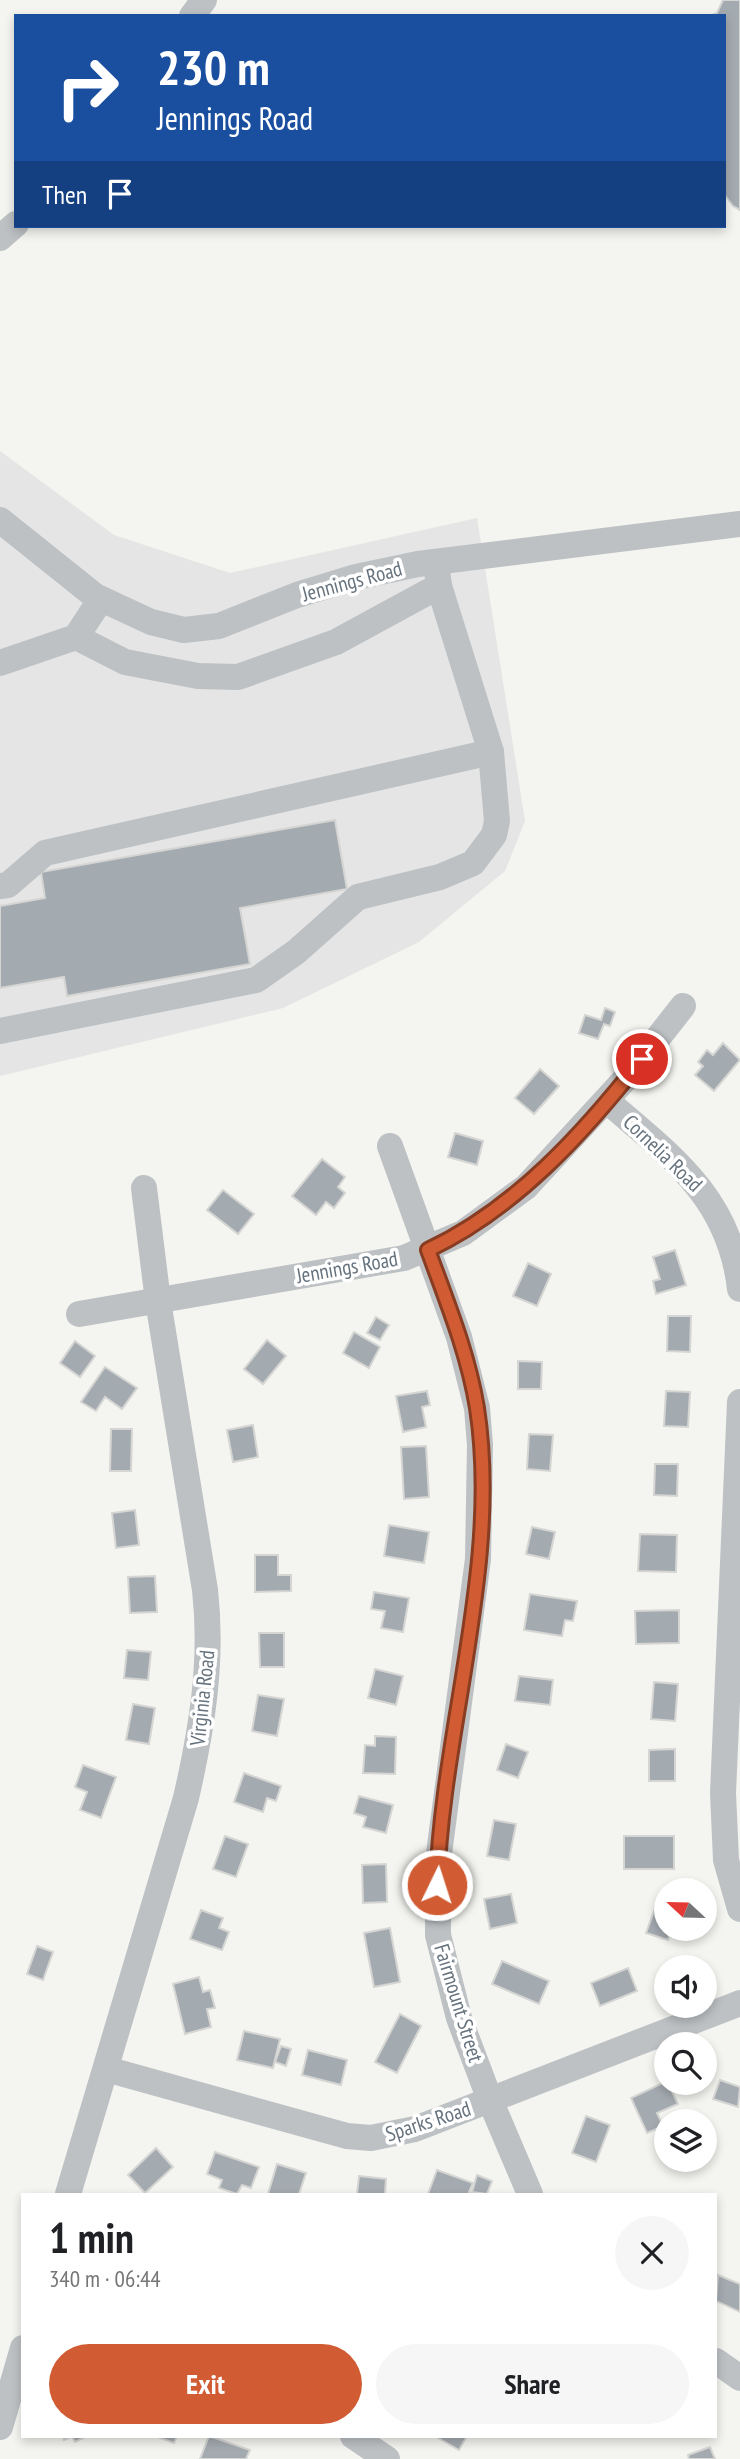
<!DOCTYPE html>
<html lang="en">
<head>
<meta charset="utf-8">
<style>
	:root { --surface:#fff; --page:#f6f6f6; --text:#202124; --muted:#757577; --accent:#d15c33 }
	body { margin:0; font-family:"PT Sans Narrow",sans-serif; background:var(--page); color:var(--text); height:100vh; display:flex; flex-direction:column; font-size:26px; white-space:nowrap }
	* { box-sizing:border-box; margin:0 }
	p { font-size:23px; color:var(--muted) }
	.icon { flex:none; width:38px; height:38px; fill:none; stroke:currentColor; stroke-width:2; stroke-linecap:round; stroke-linejoin:round }
	.map { position:relative; flex:1; overflow:hidden }
	.sheet { position:absolute; left:21px; top:2193px; width:696px; height:245px; display:flex; flex-direction:column; background:var(--surface); border-radius:0px; box-shadow:0 4px 10px #0003 }
	.sheet>* { flex:none }
	.top-card { position:absolute; left:14px; top:14px; width:712px; height:214px; border-radius:0px; box-shadow:0 4px 10px #0003; background:#1a4fa0; color:#fff; overflow:hidden }
	.needle { width:46px; rotate:292deg }
	.tools { position:absolute; left:654px; top:1878px; display:grid; gap:14px }
	.tools a { display:grid; place-items:center; width:63px; height:63px; border-radius:50%; background:var(--surface); box-shadow:0 4px 10px #0003; font-size:35px }
	.pin { position:absolute; display:grid; place-items:center; width:60px; height:60px; color:#fff; margin:-30px; border:4px solid #fff; border-radius:50%; box-shadow:0 2px 7px #0007 }
	.me { position:absolute; width:77px; margin:-38px; rotate:4deg; stroke-linejoin:round; filter:drop-shadow(0 0 5px #0008) }
	.turn { display:flex; align-items:center; gap:24px; height:147px; padding:0 28px; font-size:32px }
	.turn .icon { width:91px; height:91px; stroke-width:2.5 }
	.turn b { display:block; font-size:49px; line-height:60px }
	.then { display:flex; align-items:center; height:66px; padding:0 28px; background:#0003; gap:14px; font-size:26px }
	.round { display:grid; place-items:center; flex:none; width:74px; height:74px; border-radius:37px; background:var(--page) }
	.head { display:flex; align-items:center; justify-content:space-between; height:119px; padding:0 28px }
	h1 { font-size:42px; font-weight:600; line-height:52px }
	.button { display:flex; gap:14px; margin-top:auto; padding:14px 28px }
	.button a { flex:1; height:80px; border-radius:42px; background:var(--accent); color:#fff; font-size:28px; font-weight:600; line-height:80px; text-align:center }
	.button a+a { background:var(--page); color:var(--text) }
	.map>svg:first-child { display:block }
	.built { fill:#e4e5e4 }
	.building { fill:#a4abb0; stroke:#d5d5d3; stroke-width:2 }
	.lines { fill:none; stroke-linecap:round; stroke-linejoin:round }
	.minor { stroke:#bdc1c4; stroke-width:26 }
	.route-casing { stroke:#883c21; stroke-width:18 }
	.route { stroke:#d15c33; stroke-width:12 }
	.labels { text-anchor:middle; dominant-baseline:central; stroke-width:7; stroke-linejoin:round; paint-order:stroke }
	.street-label { font-size:21px; fill:#66737e; stroke:#fff }
</style>
</head>
<body>
<div class="map">
<svg width="740" height="2459" viewBox="0 0 740 2459">
	<rect width="100%" height="100%" fill="#f4f4f0"/>
	<path class="built" d="M 0,451 L 114,535 L 230,573 L 477,518 L 525,821 L 505,871 L 419,942 L 283,1008 L 0,1076 Z"/>
	<g class="building">
		<path d="M 723,0 L 740,0 L 740,210 L 733,206 L 724,194 L 724,16 L 710,16 L 717,13 Z"/>
		<path d="M 335,820 L 347,889 L 240,908 L 250,964 L 67,996 L 64,977 L 0,988 L 0,906 L 45,898 L 41,872 Z"/>
		<path d="M 605,1008 L 615,1012 L 610,1026 L 604,1024 L 598,1039 L 579,1033 L 585,1015 L 601,1020 Z"/>
		<path d="M 723,1043 L 740,1060 L 714,1091 L 695,1075 L 703,1066 L 698,1062 L 707,1050 L 713,1055 Z"/>
		<path d="M 540,1069 L 559,1086 L 534,1114 L 515,1098 Z"/>
		<path d="M 455,1133 L 483,1141 L 477,1165 L 448,1157 Z"/>
		<path d="M 322,1159 L 345,1177 L 338,1187 L 345,1193 L 334,1208 L 326,1202 L 316,1215 L 292,1196 Z"/>
		<path d="M 223,1190 L 254,1214 L 238,1234 L 207,1210 Z"/>
		<path d="M 675,1250 L 686,1285 L 656,1294 L 653,1281 L 660,1279 L 653,1257 Z"/>
		<path d="M 528,1263 L 551,1274 L 537,1306 L 513,1296 Z"/>
		<path d="M 668,1316 L 691,1316 L 690,1352 L 667,1351 Z"/>
		<path d="M 376,1317 L 389,1325 L 380,1340 L 367,1333 Z"/>
		<path d="M 354,1332 L 380,1347 L 369,1368 L 343,1353 Z"/>
		<path d="M 267,1340 L 286,1356 L 263,1384 L 244,1369 Z"/>
		<path d="M 75,1341 L 95,1356 L 80,1377 L 60,1363 Z"/>
		<path d="M 518,1361 L 542,1362 L 541,1389 L 518,1389 Z"/>
		<path d="M 105,1367 L 137,1388 L 122,1409 L 105,1397 L 96,1411 L 81,1402 Z"/>
		<path d="M 427,1391 L 430,1405 L 422,1407 L 426,1427 L 403,1432 L 396,1396 Z"/>
		<path d="M 666,1391 L 690,1392 L 688,1427 L 664,1426 Z"/>
		<path d="M 253,1425 L 258,1457 L 233,1462 L 227,1430 Z"/>
		<path d="M 111,1429 L 132,1429 L 131,1471 L 110,1471 Z"/>
		<path d="M 529,1434 L 553,1435 L 550,1471 L 527,1469 Z"/>
		<path d="M 426,1446 L 429,1497 L 404,1499 L 401,1447 Z"/>
		<path d="M 655,1464 L 678,1464 L 677,1496 L 654,1495 Z"/>
		<path d="M 135,1510 L 139,1545 L 116,1548 L 112,1513 Z"/>
		<path d="M 389,1525 L 429,1532 L 424,1563 L 384,1556 Z"/>
		<path d="M 532,1527 L 555,1532 L 549,1559 L 526,1554 Z"/>
		<path d="M 640,1534 L 677,1535 L 676,1572 L 638,1571 Z"/>
		<path d="M 255,1555 L 278,1555 L 278,1575 L 291,1575 L 291,1591 L 255,1592 Z"/>
		<path d="M 155,1576 L 157,1612 L 130,1613 L 128,1577 Z"/>
		<path d="M 374,1592 L 409,1598 L 403,1632 L 381,1628 L 385,1611 L 371,1609 Z"/>
		<path d="M 530,1594 L 577,1601 L 573,1621 L 565,1620 L 562,1636 L 524,1630 Z"/>
		<path d="M 679,1610 L 679,1643 L 636,1644 L 635,1611 Z"/>
		<path d="M 259,1633 L 284,1633 L 284,1667 L 260,1667 Z"/>
		<path d="M 127,1650 L 151,1652 L 148,1680 L 124,1678 Z"/>
		<path d="M 375,1669 L 403,1676 L 396,1705 L 368,1698 Z"/>
		<path d="M 519,1676 L 553,1680 L 550,1705 L 515,1701 Z"/>
		<path d="M 654,1682 L 678,1684 L 675,1721 L 651,1719 Z"/>
		<path d="M 258,1695 L 284,1699 L 277,1736 L 252,1731 Z"/>
		<path d="M 133,1704 L 155,1708 L 149,1744 L 126,1740 Z"/>
		<path d="M 375,1736 L 396,1737 L 395,1774 L 363,1773 L 365,1745 L 375,1746 Z"/>
		<path d="M 506,1744 L 528,1752 L 518,1778 L 497,1770 Z"/>
		<path d="M 675,1749 L 675,1781 L 649,1781 L 649,1750 Z"/>
		<path d="M 83,1765 L 116,1777 L 101,1818 L 80,1810 L 87,1792 L 75,1787 Z"/>
		<path d="M 244,1773 L 281,1786 L 276,1801 L 267,1798 L 263,1812 L 234,1802 Z"/>
		<path d="M 359,1796 L 393,1805 L 386,1833 L 363,1827 L 366,1817 L 354,1813 Z"/>
		<path d="M 494,1820 L 516,1824 L 509,1860 L 487,1856 Z"/>
		<path d="M 225,1836 L 248,1844 L 236,1877 L 213,1869 Z"/>
		<rect x="624" y="1836" width="50" height="33"/>
		<path d="M 386,1864 L 387,1902 L 363,1903 L 362,1865 Z"/>
		<path d="M 511,1894 L 517,1923 L 490,1929 L 484,1899 Z"/>
		<path d="M 658,1900 L 667,1903 L 667,1928 L 672,1928 L 668,1940 L 646,1933 Z"/>
		<path d="M 201,1910 L 223,1918 L 219,1928 L 229,1932 L 222,1950 L 190,1939 Z"/>
		<path d="M 390,1928 L 400,1982 L 374,1987 L 364,1933 Z"/>
		<path d="M 37,1946 L 53,1952 L 43,1980 L 27,1974 Z"/>
		<path d="M 502,1961 L 549,1981 L 539,2004 L 492,1984 Z"/>
		<path d="M 628,1968 L 637,1991 L 600,2006 L 591,1983 Z"/>
		<path d="M 199,1977 L 203,1992 L 210,1990 L 215,2008 L 207,2009 L 211,2027 L 185,2034 L 173,1984 Z"/>
		<path d="M 400,2014 L 421,2026 L 397,2073 L 375,2062 Z"/>
		<path d="M 244,2031 L 280,2039 L 273,2068 L 237,2060 Z"/>
		<path d="M 281,2046 L 291,2049 L 286,2066 L 275,2062 Z"/>
		<path d="M 308,2050 L 347,2060 L 341,2085 L 302,2075 Z"/>
		<path d="M 720,2080 L 740,2087 L 738,2107 L 713,2099 Z"/>
		<path d="M 667,2081 L 678,2104 L 657,2113 L 663,2126 L 647,2133 L 631,2098 Z"/>
		<path d="M 586,2116 L 610,2125 L 596,2162 L 572,2153 Z"/>
		<path d="M 156,2148 L 173,2167 L 145,2193 L 128,2175 Z"/>
		<path d="M 215,2152 L 259,2167 L 251,2188 L 242,2185 L 237,2194 L 219,2188 L 222,2180 L 207,2174 Z"/>
		<path d="M 277,2164 L 306,2173 L 299,2194 L 268,2194 Z"/>
		<path d="M 437,2170 L 473,2183 L 469,2192 L 475,2194 L 428,2194 Z"/>
		<path d="M 477,2175 L 492,2181 L 487,2194 L 472,2192 Z"/>
		<path d="M 359,2176 L 386,2179 L 385,2194 L 357,2194 Z"/>
		<path d="M 718,2275 L 740,2284 L 740,2312 L 716,2301 Z"/>
		<path d="M 63,2436 L 87,2436 L 75,2442 L 72,2436 L 64,2440 Z"/>
		<path d="M 155,2436 L 177,2436 L 174,2443 Z"/>
		<path d="M 209,2436 L 250,2450 L 246,2459 L 200,2459 Z"/>
		<path d="M 435,2436 L 467,2436 L 459,2450 Z"/>
		<path d="M 710,2447 L 715,2459 L 689,2459 L 688,2455 Z"/>
	</g>
	<g class="lines">
		<g class="minor">
			<path d="M 192,16 L 204,0"/>
			<path d="M 0,238 L 16,224"/>
			<path d="M 0,520 L 95,596 L 151,622 L 184,630 L 219,626 L 297,595 L 356,577 L 418,564 L 740,524"/>
			<path d="M 76,637 L 125,662 L 198,676 L 238,677 L 336,642 L 439,586"/>
			<path d="M 0,663 L 76,637 L 101,599"/>
			<path d="M 0,886 L 8,885 L 45,853 L 491,752 L 439,586 L 436,562"/>
			<path d="M 0,1031 L 256,980 L 296,952 L 358,897 L 440,877 L 473,863 L 494,835 L 497,821 L 491,752"/>
			<path d="M 607,1101 C 671,1156 730,1198 740,1289"/>
			<path d="M 390,1146 L 459,1337 L 477,1408 L 480,1445 L 478,1559 L 438,1861 L 438,1935 L 459,2018 L 490,2100 L 530,2194"/>
			<path d="M 79,1314 L 404,1258 L 463,1233 L 526,1187 L 628,1076 L 683,1006"/>
			<path d="M 740,1402 L 723,1793 L 726,1860 L 740,1909"/>
			<path d="M 106,2069 L 347,2136 L 371,2138 L 415,2129 L 740,2003"/>
			<path d="M 68,2194 L 186,1798 C 202,1728 213,1661 205,1590 L 158,1301 L 144,1188"/>
			<path d="M 716,2361 L 740,2378"/>
			<path d="M 0,2427 L 23,2348"/>
			<path d="M 353,2436 L 387,2459"/>
		</g>
	</g>
	<g class="lines">
		<g class="route-casing">
			<path id="route" d="M 437,1885 C 442,1728 501,1565 477,1408 C 468,1353 447,1302 428,1250 C 515,1209 583,1134 642,1059"/>
		</g>
		<use href="#route" class="route"/>
	</g>
	<g class="labels">
		<g class="street-label">
			<text transform="translate(352 581) rotate(-15)">Jennings Road</text>
			<text transform="translate(663 1153) rotate(44)">Cornelia Road</text>
			<text transform="translate(347 1267) rotate(-10)">Jennings Road</text>
			<text transform="translate(202 1698) rotate(-84)">Virginia Road</text>
			<text transform="translate(459 2003) rotate(73)">Fairmount Street</text>
			<text transform="translate(428 2121) rotate(-18)">Sparks Road</text>
		</g>
	</g>
</svg>
<div class="tools">
<a><svg class="needle" viewBox="-14 -14 28 28"><path d="M0-13l5 13h-10z" fill="#e53935"/><path d="M0 13l5-13h-10z" fill="#757577"/></svg></a>
<a><svg class="icon" aria-label="sound" viewBox="0 0 24 24"><path d="M4 9h4l5-4v14l-5-4H4zM17 9q2 3 0 6"/></svg></a>
<a><svg class="icon" aria-label="search" viewBox="0 0 24 24"><circle cx="10" cy="10" r="6"/><path d="M15 15l6 6"/></svg></a>
<a><svg class="icon" aria-label="layers" viewBox="0 0 24 24"><path d="M12 4l9 5-9 5-9-5zM3 14l9 5 9-5"/></svg></a>
</div>
<div class="pin" style="left:642px;top:1059px;background:#d93025"><svg class="icon" aria-label="arrive" viewBox="0 0 24 24"><path d="M6 21V4h12l-3 4 3 4H6"/></svg></div>
<svg class="me" style="left:437px;top:1885px" viewBox="-20 -20 40 40"><circle r="17" fill="#d15c33" stroke="#fff" stroke-width="3"/><path d="M0-11L8 9 0 5-8 9z" fill="#fff"/></svg>
<div class="top-card">
<div class="turn"><svg class="icon" aria-label="right" viewBox="0 0 24 24"><path d="M7 20v-9h11M14 6l5 5-5 5"/></svg><div><b>230 m</b>Jennings Road</div></div>
<div class="then">Then<svg class="icon" aria-label="arrive" viewBox="0 0 24 24"><path d="M6 21V4h12l-3 4 3 4H6"/></svg></div>
</div>
<section class="sheet">
<div class="head"><div><h1>1 min</h1><p>340 m · 06:44</p></div><a class="round"><svg class="icon" aria-label="close" viewBox="0 0 24 24"><path d="M6 6l12 12M18 6L6 18"/></svg></a></div>
<div class="button"><a>Exit</a><a>Share</a></div>
</section>
</div>
</body>
</html>
